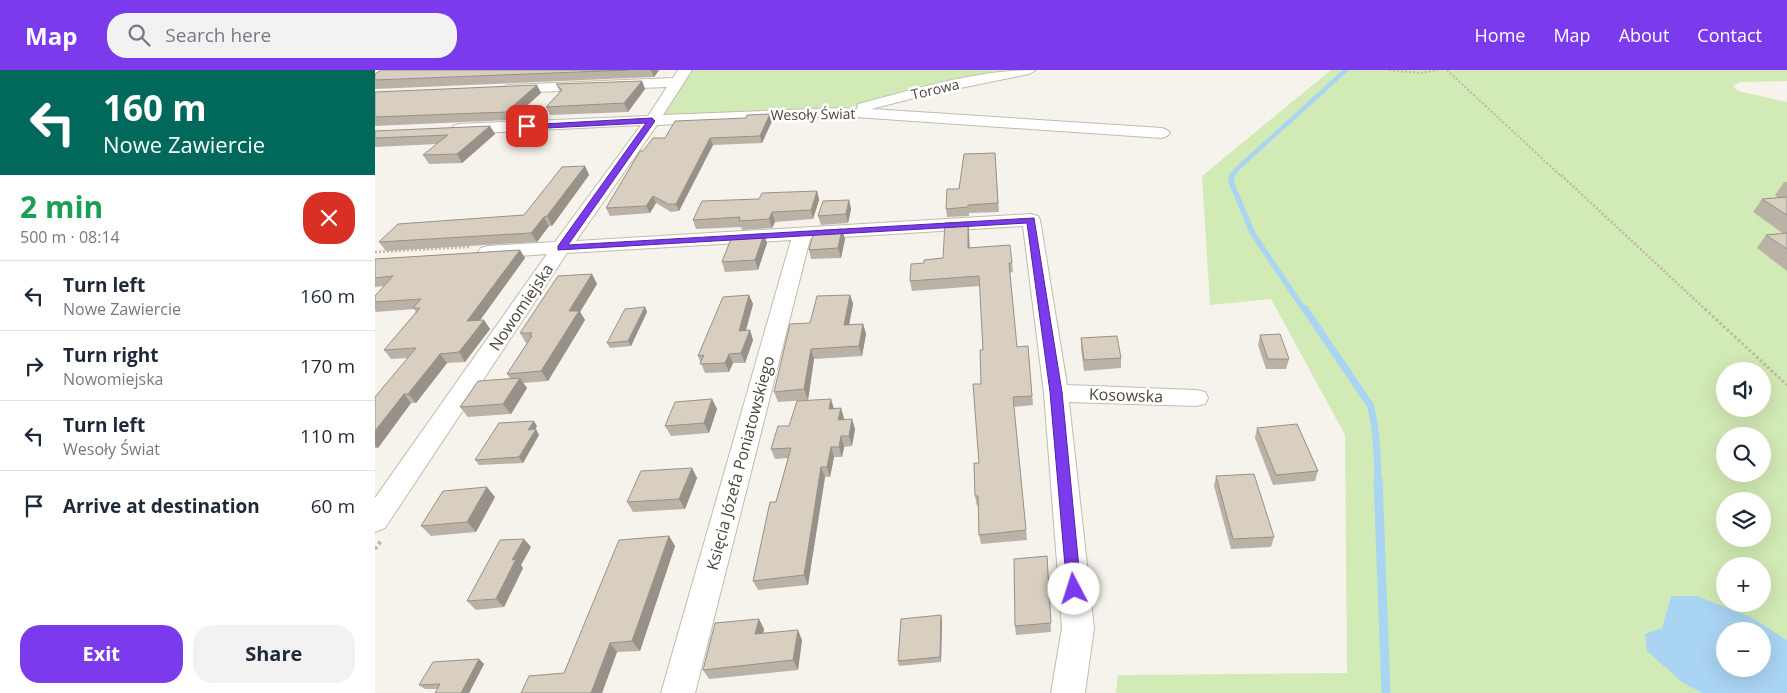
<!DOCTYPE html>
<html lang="en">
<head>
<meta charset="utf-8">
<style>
	:root { --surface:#fff; --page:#f2f2f3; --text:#1f2937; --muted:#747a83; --line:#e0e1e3; --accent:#7c3aed }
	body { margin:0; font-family:"Open Sans",sans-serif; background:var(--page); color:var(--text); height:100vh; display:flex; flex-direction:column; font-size:19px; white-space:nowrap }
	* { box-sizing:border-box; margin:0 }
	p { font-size:16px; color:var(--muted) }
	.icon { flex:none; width:28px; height:28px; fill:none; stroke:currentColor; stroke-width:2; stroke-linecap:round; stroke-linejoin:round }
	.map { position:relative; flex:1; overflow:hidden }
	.side { display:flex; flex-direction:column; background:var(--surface); width:375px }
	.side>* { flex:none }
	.hud { background:#00695c; color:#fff; overflow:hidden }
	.fabs { position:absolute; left:1341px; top:292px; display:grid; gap:10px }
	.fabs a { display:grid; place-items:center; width:55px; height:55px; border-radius:50%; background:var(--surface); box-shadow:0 5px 20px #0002; font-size:25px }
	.pin { position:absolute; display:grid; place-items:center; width:42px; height:42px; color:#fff; margin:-21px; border-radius:10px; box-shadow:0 2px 8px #0006 }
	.me { position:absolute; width:55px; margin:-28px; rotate:355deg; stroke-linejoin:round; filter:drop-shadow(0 0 4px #0008) }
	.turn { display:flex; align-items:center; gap:18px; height:105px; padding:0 20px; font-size:22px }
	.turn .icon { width:65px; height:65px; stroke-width:2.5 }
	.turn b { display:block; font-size:35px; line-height:42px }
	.round { display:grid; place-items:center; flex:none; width:52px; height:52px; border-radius:20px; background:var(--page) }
	.headline { display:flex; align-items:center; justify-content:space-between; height:85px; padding:0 20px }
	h1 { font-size:30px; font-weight:700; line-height:38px; color:#1e9e55 }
	.cta { display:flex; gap:10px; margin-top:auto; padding:10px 20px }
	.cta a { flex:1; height:58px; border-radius:20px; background:var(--accent); color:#fff; font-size:20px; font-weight:700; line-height:58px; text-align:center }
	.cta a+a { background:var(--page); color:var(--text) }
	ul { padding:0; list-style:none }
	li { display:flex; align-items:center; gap:15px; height:70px; padding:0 20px; border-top:1px solid var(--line) }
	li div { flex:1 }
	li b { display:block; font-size:19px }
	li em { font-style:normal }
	header { display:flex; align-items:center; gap:30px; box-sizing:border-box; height:70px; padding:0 25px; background:var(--accent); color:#fff }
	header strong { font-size:24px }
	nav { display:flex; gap:28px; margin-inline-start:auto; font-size:18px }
	.search { width:350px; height:45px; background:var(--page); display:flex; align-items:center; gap:12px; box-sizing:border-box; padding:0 18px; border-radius:20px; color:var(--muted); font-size:19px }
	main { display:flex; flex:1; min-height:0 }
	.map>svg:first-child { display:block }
	.green { fill:#d2eab5; fill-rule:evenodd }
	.water { fill:#a9d4f2; fill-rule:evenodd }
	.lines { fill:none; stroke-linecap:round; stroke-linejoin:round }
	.stream-far3 { stroke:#a9d4f2; stroke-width:4.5 }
	.stream-far2 { stroke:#a9d4f2; stroke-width:5.5 }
	.stream-far1 { stroke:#a9d4f2; stroke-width:7 }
	.stream { stroke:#a9d4f2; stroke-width:9 }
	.service-casing { stroke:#c2bbae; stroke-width:3 }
	.minor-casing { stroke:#c2bbae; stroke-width:2 }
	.path-far3 { stroke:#c4b79f; stroke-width:2; stroke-dasharray:2 2; stroke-linecap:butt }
	.path-far2 { stroke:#c4b79f; stroke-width:2.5; stroke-dasharray:2 2; stroke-linecap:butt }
	.path-far1 { stroke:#c4b79f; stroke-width:3; stroke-dasharray:2.5 2.5; stroke-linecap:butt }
	.path { stroke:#c4b79f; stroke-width:4; stroke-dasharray:3 3; stroke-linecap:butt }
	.service { fill:#fff; fill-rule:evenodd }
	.minor { fill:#fff; fill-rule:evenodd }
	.wall { fill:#bab2a6 }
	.shaded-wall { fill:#979187 }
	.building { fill:#d8cfc1; stroke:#979187 }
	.route { fill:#7c3aed; stroke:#51269a }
	.labels { text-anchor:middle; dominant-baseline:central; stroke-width:5; stroke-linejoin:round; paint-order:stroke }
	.far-street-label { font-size:14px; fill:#4b4439; stroke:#fff }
	.street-label { font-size:16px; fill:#4b4439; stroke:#fff }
</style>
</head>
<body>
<header>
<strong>Map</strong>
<div class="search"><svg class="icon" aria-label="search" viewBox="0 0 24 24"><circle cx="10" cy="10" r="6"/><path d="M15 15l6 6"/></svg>Search here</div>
<nav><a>Home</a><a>Map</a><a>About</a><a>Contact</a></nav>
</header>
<main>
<section class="side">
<div class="hud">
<div class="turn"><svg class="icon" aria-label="left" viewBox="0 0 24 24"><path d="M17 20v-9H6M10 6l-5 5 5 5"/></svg><div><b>160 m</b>Nowe Zawiercie</div></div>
</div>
<div class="headline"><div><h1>2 min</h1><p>500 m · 08:14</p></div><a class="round" style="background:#d93025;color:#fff"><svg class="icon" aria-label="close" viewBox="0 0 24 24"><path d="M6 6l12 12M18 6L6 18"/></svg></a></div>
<ul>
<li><svg class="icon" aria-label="left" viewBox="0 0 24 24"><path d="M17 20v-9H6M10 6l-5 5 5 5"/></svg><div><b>Turn left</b><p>Nowe Zawiercie</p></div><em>160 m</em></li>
<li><svg class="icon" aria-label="right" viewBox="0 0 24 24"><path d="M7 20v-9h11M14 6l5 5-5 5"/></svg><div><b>Turn right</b><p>Nowomiejska</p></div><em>170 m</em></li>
<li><svg class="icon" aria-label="left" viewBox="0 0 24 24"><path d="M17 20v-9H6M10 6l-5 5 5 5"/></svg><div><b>Turn left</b><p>Wesoły Świat</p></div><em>110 m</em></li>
<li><svg class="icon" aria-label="arrive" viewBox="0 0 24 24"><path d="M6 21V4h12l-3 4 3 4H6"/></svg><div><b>Arrive at destination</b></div><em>60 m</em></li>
</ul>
<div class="cta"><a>Exit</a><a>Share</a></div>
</section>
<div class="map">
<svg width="1412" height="623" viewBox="0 0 1412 623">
	<rect width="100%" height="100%" fill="#f6f3ec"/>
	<g class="green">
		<path d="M 317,0 L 638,0 L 477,37 L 290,46 L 287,44 Z"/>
		<path d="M 956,0 L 1412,0 L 1412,11 L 1365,12 L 1358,16 L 1363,21 L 1412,32 L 1412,570 L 1378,548 L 1296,526 L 1287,558 L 1308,613 L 1327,623 L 741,623 L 743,605 L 972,603 L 970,365 L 896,229 L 835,235 L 827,106 ZM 1350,301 L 1388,301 L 1388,339 L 1350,339 ZM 1350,366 L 1388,366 L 1388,404 L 1350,404 ZM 1350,431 L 1388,431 L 1388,469 L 1350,469 ZM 1350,496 L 1388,496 L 1388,534 L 1350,534 Z"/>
	</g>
	<path class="water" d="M 1296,526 L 1322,526 L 1378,548 L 1412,570 L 1412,623 L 1327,623 L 1308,613 L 1272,581 L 1270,564 L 1287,558 ZM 1350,561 L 1388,561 L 1388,599 L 1350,599 Z"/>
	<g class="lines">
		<path class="stream-far3" d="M 857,107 L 862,99 L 971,0"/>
		<path class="stream-far2" d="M 857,105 L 856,112 L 878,164 L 930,241"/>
		<path class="stream-far1" d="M 930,239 L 995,335 C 1002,359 1002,385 1003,410"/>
		<path class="stream" d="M 1003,409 L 1011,623"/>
		<g class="service-casing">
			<path id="service" d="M 0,0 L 8,0 L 0,5 Z"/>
		</g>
		<g class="minor-casing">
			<path id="minor" d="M 303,0 L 317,0 L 288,45 L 466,38 L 482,39 L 483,34 C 541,19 601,0 661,0 L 654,4 L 551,25 L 496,39 L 787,58 L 792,60 L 795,63 L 792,66 L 787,68 L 466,46 L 282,55 L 201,171 L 656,144 L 663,146 L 665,150 L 692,315 L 821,320 L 830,322 L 833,328 L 830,334 L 821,336 L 694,332 L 719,558 L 710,623 L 676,623 L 687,558 L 669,323 L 648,156 L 435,169 L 320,623 L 286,623 L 416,170 L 192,183 L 10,458 L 0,462 L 0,428 L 172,184 L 113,188 L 106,186 L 103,182 L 106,178 L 113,176 L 180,172 L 266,55 L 84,64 L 79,62 L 76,59 L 79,56 L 84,54 L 273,46 L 292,17 L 132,23 L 125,19 L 132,15 L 298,8 Z"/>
		</g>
		<g class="path-far3">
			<path d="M 1014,0 L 1045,3 L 1063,0"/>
			<path d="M 1072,0 L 1187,107"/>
		</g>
		<g class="path-far2">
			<path d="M 1186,105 L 1332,241"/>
			<path d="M 0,182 L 95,177"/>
		</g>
		<path class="path-far1" d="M 1330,239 L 1412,315"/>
		<path class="path" d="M 0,479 L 6,471"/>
		<use href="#service" class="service"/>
		<use href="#minor" class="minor"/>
	</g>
	<g class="wall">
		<path d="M 20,0 L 284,0 L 279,7 L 0,19 L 0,4 Z"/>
		<path d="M 267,11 L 270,19 L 253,42 L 175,45 L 171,37 L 185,22 L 181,14 Z"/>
		<path d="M 162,15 L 166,23 L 136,50 L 0,56 L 0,22 Z"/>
		<path d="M 395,44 L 397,51 L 387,73 L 338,75 L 304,141 L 296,142 L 281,133 L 275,143 L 235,146 L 231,138 L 268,81 L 290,68 L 371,48 Z"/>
		<path d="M 115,56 L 120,64 L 87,93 L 54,94 L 48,85 L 62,74 L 0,77 L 0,61 Z"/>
		<path d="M 620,83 L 624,142 L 594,143 L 594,146 L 572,147 L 571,139 L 584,119 Z"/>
		<path d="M 210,96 L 214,105 L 177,156 L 174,156 L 162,172 L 11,181 L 4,172 L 149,145 Z"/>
		<path d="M 1409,112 L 1412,112 L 1412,201 L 1382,178 L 1391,165 L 1409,164 L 1378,142 L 1387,129 L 1403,128 L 1400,125 Z"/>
		<path d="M 442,121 L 444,130 L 438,149 L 400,152 L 397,158 L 367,160 L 366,157 L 321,159 L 318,150 L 384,129 Z"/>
		<path d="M 474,130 L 476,139 L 473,153 L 446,155 L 443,146 Z"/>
		<path d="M 593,152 L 594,178 L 637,193 L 638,202 L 634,203 L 642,277 L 653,276 L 658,335 L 639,337 L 652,470 L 606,474 L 604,465 L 603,436 L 602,436 L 600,426 L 604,393 L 606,314 L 608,280 L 605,216 L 537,221 L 535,211 L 549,193 L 568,188 Z"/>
		<path d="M 467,159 L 470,169 L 466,188 L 436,189 L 434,180 Z"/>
		<path d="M 389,164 L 392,173 L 383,200 L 350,202 L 347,192 Z"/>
		<path d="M 145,180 L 150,188 L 105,250 L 109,250 L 115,259 L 90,292 L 72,293 L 41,333 L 36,333 L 3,378 L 0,378 L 0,327 L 33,288 L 16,289 L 9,280 L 41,242 L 39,239 L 1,242 L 0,240 L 0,226 L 9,216 L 0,217 L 0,189 Z"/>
		<path d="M 217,204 L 222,214 L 205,242 L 210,250 L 173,311 L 148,313 L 152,318 L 136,344 L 93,347 L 85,337 L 136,309 L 132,304 L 152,273 L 151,273 L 145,263 Z"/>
		<path d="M 374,225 L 378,234 L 371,261 L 375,260 L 378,270 L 370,293 L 358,293 L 354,302 L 330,303 L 323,286 Z"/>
		<path d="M 475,225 L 478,234 L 474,255 L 488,254 L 491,264 L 487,286 L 439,289 L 433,330 L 403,332 L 399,322 L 435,253 Z"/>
		<path d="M 270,237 L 272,242 L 256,276 L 235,278 L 232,273 Z"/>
		<path d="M 885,265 L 914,289 L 911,299 L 891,299 L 883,275 Z"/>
		<path d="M 706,268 L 746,288 L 746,298 L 709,301 L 706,278 Z"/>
		<path d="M 337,329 L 342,339 L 334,363 L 296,366 L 290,356 Z"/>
		<path d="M 459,339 L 469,348 L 469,349 L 480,359 L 477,376 L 469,377 L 467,387 L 459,387 L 455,407 L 450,407 L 433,515 L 383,520 L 378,511 L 401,432 L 413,388 L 400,389 L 396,379 L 414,356 Z"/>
		<path d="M 162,356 L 160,359 L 164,365 L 148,393 L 104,395 L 100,390 Z"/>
		<path d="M 882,358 L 943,401 L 940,411 L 898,415 L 880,368 Z"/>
		<path d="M 317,398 L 322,408 L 310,439 L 258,442 L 252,432 Z"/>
		<path d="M 841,406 L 899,467 L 896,477 L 856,479 L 839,416 Z"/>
		<path d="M 120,427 L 101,462 L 56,466 L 46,456 Z"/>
		<path d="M 294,466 L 300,476 L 265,581 L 242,582 L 227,623 L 146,623 L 189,603 Z"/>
		<path d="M 156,477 L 146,495 L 148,498 L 129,537 L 101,540 L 92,531 Z"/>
		<path d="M 672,486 L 676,562 L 641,565 L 640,556 Z"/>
		<path d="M 566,545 L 567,550 L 566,592 L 524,596 L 523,591 Z"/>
		<path d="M 389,559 L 388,564 L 427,570 L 423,600 L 334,609 L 328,600 Z"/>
		<path d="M 104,589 L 109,594 L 94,623 L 60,623 L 63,619 L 50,619 L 44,615 Z"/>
	</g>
	<g class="shaded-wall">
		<path d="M 276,0 L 284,0 L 279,7 Z"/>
		<path d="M 267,11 L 270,19 L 253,42 L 249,33 Z"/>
		<path d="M 162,15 L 166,23 L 136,50 L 131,42 Z"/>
		<path d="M 395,44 L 397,51 L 387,73 L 385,66 Z"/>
		<path d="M 115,56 L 120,64 L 87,93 L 82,84 Z"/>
		<path d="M 335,68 L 338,75 L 304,141 L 301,134 Z"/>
		<path d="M 210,96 L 214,105 L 177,156 L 172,146 Z"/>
		<path d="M 442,121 L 444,130 L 438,149 L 436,140 Z"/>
		<path d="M 278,126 L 281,133 L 275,143 L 271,136 Z"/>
		<path d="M 474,130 L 476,139 L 473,153 L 471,144 Z"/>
		<path d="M 397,142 L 400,152 L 397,158 L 394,149 Z"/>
		<path d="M 169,147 L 174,156 L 162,172 L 156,163 Z"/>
		<path d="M 593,152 L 594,161 L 595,187 L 593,178 Z"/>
		<path d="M 467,159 L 470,169 L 466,188 L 463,178 Z"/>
		<path d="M 389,164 L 392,173 L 383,200 L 380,190 Z"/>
		<path d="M 145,180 L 150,188 L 98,260 L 92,251 Z"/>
		<path d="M 217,204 L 222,214 L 205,242 L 210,250 L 173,311 L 166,301 L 194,241 Z"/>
		<path d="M 374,225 L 378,234 L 368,270 L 364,261 Z"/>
		<path d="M 475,225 L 478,234 L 472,265 L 469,255 Z"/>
		<path d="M 270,237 L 272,242 L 256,276 L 253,271 Z"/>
		<path d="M 109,250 L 115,259 L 90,292 L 84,282 Z"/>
		<path d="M 488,254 L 491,264 L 487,286 L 484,276 Z"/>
		<path d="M 375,260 L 378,270 L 370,293 L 366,283 Z"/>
		<path d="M 436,279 L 439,289 L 433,330 L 429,319 Z"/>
		<path d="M 65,284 L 72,293 L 41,333 L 33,324 Z"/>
		<path d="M 354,284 L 358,293 L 354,302 L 350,293 Z"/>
		<path d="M 145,308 L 152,318 L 136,344 L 128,334 Z"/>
		<path d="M 29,324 L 36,333 L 3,378 L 0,375 L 0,361 Z"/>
		<path d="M 337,329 L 342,339 L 334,363 L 329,353 Z"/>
		<path d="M 456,329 L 459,339 L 454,339 Z"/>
		<path d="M 466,338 L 469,348 L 467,360 L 463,350 Z"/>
		<path d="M 477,349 L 480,359 L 477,376 L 474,366 Z"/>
		<path d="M 159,351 L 162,356 L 157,365 L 153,360 Z"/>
		<path d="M 161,359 L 164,365 L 148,393 L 144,387 Z"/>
		<path d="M 466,366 L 469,377 L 467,387 L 464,377 Z"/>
		<path d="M 456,377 L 459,387 L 455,407 L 452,397 Z"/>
		<path d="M 446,397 L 450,407 L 433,515 L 429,505 Z"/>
		<path d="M 317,398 L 322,408 L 310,439 L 304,429 Z"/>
		<path d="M 112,417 L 120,427 L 101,462 L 92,452 Z"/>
		<path d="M 294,466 L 300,476 L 265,581 L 257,571 Z"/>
		<path d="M 149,469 L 156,477 L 146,495 L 148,498 L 129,537 L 121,529 L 137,490 Z"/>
		<path d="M 566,545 L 567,550 L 566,592 L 565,587 Z"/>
		<path d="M 384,549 L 389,559 L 386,574 L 380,564 Z"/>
		<path d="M 423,560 L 427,570 L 423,600 L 418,590 Z"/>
		<path d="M 235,573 L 242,582 L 227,623 L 216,623 Z"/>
		<path d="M 104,589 L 109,594 L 94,623 L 86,623 Z"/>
	</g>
	<g class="building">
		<path d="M 6,0 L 253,0 L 0,10 L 0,4 Z"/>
		<path d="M 267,11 L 249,33 L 171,37 L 187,20 L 181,14 Z"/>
		<path d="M 162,15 L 131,42 L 0,47 L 0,22 Z"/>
		<path d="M 395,44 L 385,66 L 335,68 L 301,134 L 293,134 L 278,126 L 271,136 L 231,138 L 265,81 L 268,81 L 278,68 L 290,68 L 300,51 L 371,48 L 372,45 Z"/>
		<path d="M 115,56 L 82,84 L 48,85 L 73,65 L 0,68 L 0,61 Z"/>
		<path d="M 620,83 L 623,133 L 593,135 L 593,137 L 571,139 L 572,119 L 584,119 L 589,84 Z"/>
		<path d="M 210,96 L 172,146 L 169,147 L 156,163 L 4,172 L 23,154 L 149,145 L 187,97 Z"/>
		<path d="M 442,121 L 436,140 L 397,142 L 394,149 L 364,151 L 365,147 L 318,150 L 327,131 L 384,129 L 387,123 Z"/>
		<path d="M 1412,127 L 1412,145 L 1387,129 Z"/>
		<path d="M 474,130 L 471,144 L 443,146 L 448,131 Z"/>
		<path d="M 593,152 L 593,178 L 635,175 L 637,193 L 634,193 L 642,277 L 653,276 L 657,326 L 638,327 L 651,460 L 604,465 L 603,426 L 600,426 L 599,393 L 604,393 L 598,314 L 606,314 L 605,280 L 608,280 L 604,206 L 535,211 L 536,194 L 549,193 L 549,190 L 568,188 L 570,153 Z"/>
		<path d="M 467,159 L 463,178 L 434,180 L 439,161 Z"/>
		<path d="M 1412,163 L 1412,179 L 1391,165 Z"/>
		<path d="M 389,164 L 380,190 L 347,192 L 357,166 Z"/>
		<path d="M 145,180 L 92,251 L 109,250 L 84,282 L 65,284 L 33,324 L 29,324 L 0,361 L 0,327 L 41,278 L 9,280 L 45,238 L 38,238 L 46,229 L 0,232 L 0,226 L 18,206 L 0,208 L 0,189 Z"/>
		<path d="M 217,204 L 194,241 L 204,241 L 166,301 L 132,304 L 157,266 L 155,266 L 157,263 L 145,263 L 183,206 Z"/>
		<path d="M 374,225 L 364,261 L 375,260 L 366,283 L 354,284 L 350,293 L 325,294 L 329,285 L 323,286 L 348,227 Z"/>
		<path d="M 475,225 L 469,255 L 488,254 L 484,276 L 436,279 L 429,319 L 399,322 L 415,254 L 435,253 L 442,226 Z"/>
		<path d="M 270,237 L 253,271 L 232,273 L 250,239 Z"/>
		<path d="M 905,264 L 914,289 L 893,289 L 885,265 Z"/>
		<path d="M 742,266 L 746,288 L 709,290 L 706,268 Z"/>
		<path d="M 145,308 L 128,334 L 85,337 L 103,311 Z"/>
		<path d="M 337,329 L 329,353 L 290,356 L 300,332 Z"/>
		<path d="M 456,329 L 454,339 L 466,338 L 463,350 L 477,349 L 474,366 L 466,366 L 464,377 L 456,377 L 452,397 L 446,397 L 429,505 L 378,511 L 395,432 L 401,432 L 416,378 L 396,379 L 403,356 L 414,356 L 422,331 Z"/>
		<path d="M 159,351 L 153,360 L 161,359 L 144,387 L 100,390 L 124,353 Z"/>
		<path d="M 922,354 L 943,401 L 901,405 L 882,358 Z"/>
		<path d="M 317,398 L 304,429 L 252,432 L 266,401 Z"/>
		<path d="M 879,404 L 899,467 L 858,469 L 841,406 Z"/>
		<path d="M 112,417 L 92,452 L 46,456 L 68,421 Z"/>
		<path d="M 294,466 L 257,571 L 235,573 L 216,623 L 146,623 L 154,606 L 189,603 L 244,470 Z"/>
		<path d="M 149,469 L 137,490 L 141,489 L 121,529 L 92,531 L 125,470 Z"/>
		<path d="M 672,486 L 676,553 L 640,556 L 639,489 Z"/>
		<path d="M 566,545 L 565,587 L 523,591 L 526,549 Z"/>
		<path d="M 384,549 L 380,564 L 423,560 L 418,590 L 328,600 L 340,553 Z"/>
		<path d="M 104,589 L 86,623 L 60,623 L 65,614 L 44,615 L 58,592 Z"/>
	</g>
	<path class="route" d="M 277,48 L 280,51 L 193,175 L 659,148 L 687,322 L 706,519 L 704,524 L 699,525 L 694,524 L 692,519 L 675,322 L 652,153 L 183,180 L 183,176 L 271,53 L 152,59 L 150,58 L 150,55 Z"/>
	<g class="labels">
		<g class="far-street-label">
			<text transform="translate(560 19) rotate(-13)">Torowa</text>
			<text transform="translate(438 44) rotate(-1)">Wesoły Świat</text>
		</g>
		<g class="street-label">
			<text transform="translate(146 237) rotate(-56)">Nowomiejska</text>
			<text transform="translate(751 325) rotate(2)">Kosowska</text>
			<text transform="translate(365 393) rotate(-75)">Księcia Józefa Poniatowskiego</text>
		</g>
	</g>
</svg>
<div class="fabs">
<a><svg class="icon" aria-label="sound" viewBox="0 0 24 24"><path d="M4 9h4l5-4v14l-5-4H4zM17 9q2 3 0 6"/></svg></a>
<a><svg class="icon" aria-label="search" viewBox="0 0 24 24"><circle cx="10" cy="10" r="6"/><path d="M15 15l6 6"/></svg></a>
<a><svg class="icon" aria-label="layers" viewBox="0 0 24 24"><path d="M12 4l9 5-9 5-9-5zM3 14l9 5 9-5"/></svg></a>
<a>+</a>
<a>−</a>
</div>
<div class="pin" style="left:152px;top:56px;background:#d93025"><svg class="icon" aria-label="arrive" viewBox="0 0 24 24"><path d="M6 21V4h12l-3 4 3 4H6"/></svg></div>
<svg class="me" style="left:699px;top:519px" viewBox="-20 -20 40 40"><circle r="19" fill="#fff"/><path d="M0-13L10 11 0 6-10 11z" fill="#7c3aed"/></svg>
</div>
</main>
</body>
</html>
